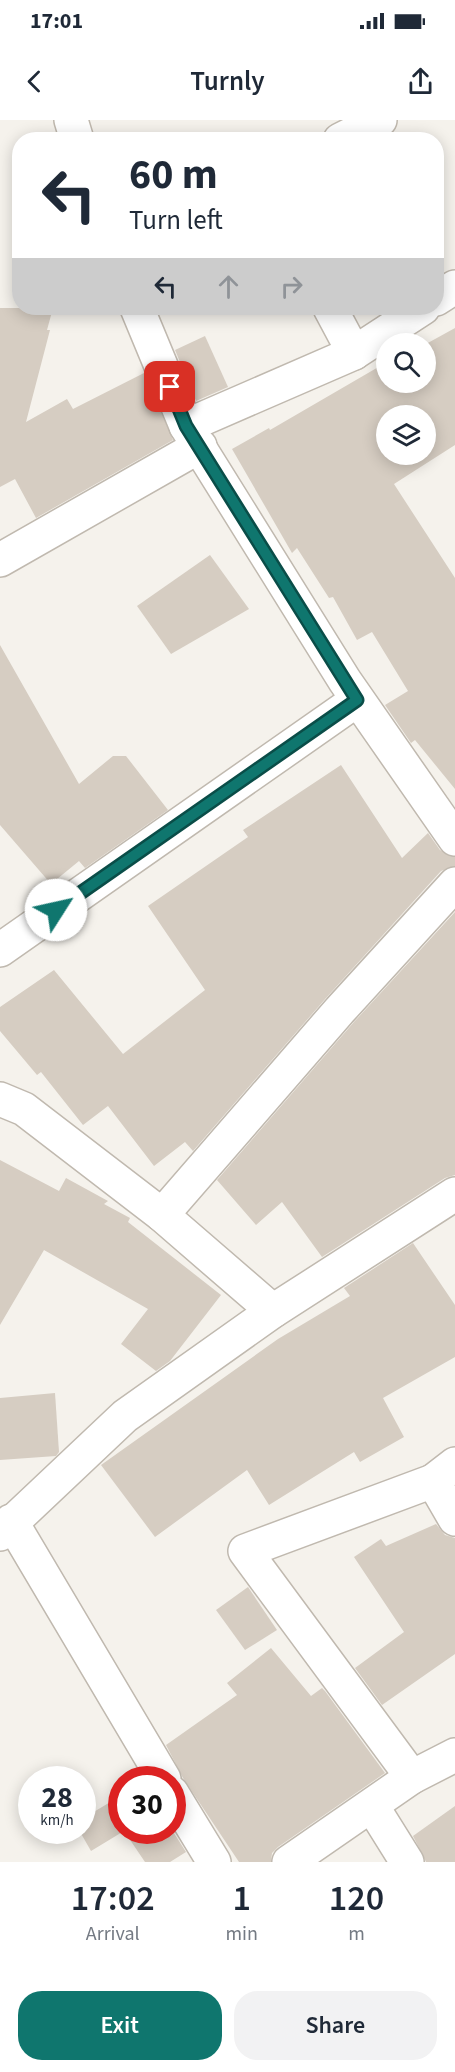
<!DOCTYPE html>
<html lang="en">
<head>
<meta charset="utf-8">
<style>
	:root { --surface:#fff; --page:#f2f2f3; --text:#1f2937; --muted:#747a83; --accent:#0f766e }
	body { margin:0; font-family:"Source Sans 3",sans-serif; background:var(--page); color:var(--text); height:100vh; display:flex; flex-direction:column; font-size:22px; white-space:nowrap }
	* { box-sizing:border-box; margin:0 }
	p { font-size:20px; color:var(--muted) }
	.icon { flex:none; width:33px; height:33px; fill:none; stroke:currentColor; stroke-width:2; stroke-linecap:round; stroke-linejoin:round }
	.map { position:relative; height:1742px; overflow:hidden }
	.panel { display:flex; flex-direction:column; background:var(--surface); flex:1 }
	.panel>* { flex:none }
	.hud { position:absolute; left:12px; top:12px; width:432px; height:183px; border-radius:24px; box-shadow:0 3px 15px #0003; background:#fff; color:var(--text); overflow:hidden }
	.fabs { position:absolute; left:376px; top:213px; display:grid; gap:12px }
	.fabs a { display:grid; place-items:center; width:60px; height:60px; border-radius:50%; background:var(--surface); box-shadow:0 3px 15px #0003; font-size:30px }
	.speed { position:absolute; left:18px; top:1646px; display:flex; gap:12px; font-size:30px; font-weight:700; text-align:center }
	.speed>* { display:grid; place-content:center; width:78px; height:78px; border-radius:50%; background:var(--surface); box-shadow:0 3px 15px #0003; line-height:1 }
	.speed small { font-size:15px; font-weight:400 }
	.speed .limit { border:9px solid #d22; background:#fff; color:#111 }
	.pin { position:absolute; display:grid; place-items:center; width:51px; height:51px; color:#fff; margin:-26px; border-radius:12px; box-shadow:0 3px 9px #0006 }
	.me { position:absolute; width:66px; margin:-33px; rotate:55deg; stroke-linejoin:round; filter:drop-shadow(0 0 4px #0008) }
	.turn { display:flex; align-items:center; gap:21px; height:126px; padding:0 18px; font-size:27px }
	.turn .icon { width:78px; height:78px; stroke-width:2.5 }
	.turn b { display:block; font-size:42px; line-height:51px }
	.lanes { display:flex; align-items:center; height:57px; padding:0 18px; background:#0003; justify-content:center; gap:30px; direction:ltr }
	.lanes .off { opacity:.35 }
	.eta { display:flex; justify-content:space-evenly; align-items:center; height:102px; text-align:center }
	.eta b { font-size:36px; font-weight:600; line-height:42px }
	.action { display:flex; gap:12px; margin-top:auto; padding:12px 18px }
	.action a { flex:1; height:69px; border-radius:24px; background:var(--accent); color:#fff; font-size:24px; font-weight:600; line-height:69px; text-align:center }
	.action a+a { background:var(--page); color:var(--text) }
	.status { display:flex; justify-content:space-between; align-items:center; height:42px; padding:0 30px; background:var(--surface); direction:ltr }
	.status svg { height:16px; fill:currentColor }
	header { display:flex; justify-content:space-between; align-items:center; height:78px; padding:0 18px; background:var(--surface); font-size:27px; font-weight:600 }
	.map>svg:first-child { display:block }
	.building { fill:#d6cdc2; fill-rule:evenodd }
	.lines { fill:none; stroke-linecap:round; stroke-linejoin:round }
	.minor-casing { stroke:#c0b9af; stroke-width:36 }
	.minor { stroke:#fff; stroke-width:33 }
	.route-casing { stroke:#0a4d48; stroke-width:15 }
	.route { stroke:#0f766e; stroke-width:10 }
</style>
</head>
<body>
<div class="status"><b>17:01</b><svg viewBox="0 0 49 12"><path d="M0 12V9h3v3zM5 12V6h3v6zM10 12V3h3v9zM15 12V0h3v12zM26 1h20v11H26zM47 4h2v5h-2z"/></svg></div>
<header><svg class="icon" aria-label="back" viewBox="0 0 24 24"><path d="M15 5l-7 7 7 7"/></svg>Turnly<svg class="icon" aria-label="share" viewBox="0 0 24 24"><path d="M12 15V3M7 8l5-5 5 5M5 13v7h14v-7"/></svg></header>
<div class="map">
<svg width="455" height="1742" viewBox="0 0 455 1742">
	<rect width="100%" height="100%" fill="#f5f2ec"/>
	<g class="building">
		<path d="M 0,188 L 53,188 L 47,210 L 50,210 L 26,302 L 67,279 L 73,289 L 144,253 L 173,320 L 36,398 L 15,359 L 0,367 Z"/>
		<path d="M 455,208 L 455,325 L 394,364 L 455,458 L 455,669 L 415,620 L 411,623 L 385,585 L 408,571 L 372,512 L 357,520 L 333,477 L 329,478 L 297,428 L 292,433 L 232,329 L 269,308 L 270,310 L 387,242 L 387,262 L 426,262 L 426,224 ZM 387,296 L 426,296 L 426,334 L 387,334 Z"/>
		<path d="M 205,216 L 228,267 L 196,281 L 175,230 Z"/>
		<path d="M 210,435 L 249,489 L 171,534 L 137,486 Z"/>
		<path d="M 0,525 L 79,664 L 113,636 L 126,636 L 168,690 L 85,748 L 79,741 L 51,764 L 0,705 Z"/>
		<path d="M 341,645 L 402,738 L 428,713 L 440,730 L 455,737 L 455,746 L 441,751 L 326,878 L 193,1031 L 185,1022 L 154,1046 L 108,986 L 83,1005 L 41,952 L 37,955 L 0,911 L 0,887 L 54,850 L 123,934 L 205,870 L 148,786 L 248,717 L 243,710 Z"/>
		<path d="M 455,792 L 455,1055 L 445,1058 L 322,1137 L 282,1082 L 256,1105 L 217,1060 L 354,902 Z"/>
		<path d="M 0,1040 L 59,1071 L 66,1058 L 108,1081 L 104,1084 L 130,1098 L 128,1102 L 221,1175 L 170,1241 L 156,1251 L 121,1224 L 148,1189 L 44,1130 L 0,1205 Z"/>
		<path d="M 413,1123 L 455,1185 L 455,1237 L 383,1278 L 404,1317 L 360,1342 L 354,1332 L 269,1385 L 247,1350 L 155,1417 L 101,1345 L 278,1219 L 350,1176 L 344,1168 Z"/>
		<path d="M 55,1273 L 59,1332 L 56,1336 L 0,1340 L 0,1278 Z"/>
		<path d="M 436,1404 L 445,1415 L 455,1418 L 455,1534 L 382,1585 L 355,1548 L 404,1512 L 354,1437 L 381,1419 L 386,1426 Z"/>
		<path d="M 248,1467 L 277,1510 L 245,1530 L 216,1490 Z"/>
		<path d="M 271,1528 L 311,1576 L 322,1568 L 325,1571 L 385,1653 L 278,1727 L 272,1733 L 271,1742 L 239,1742 L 183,1658 L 166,1625 L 237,1575 L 227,1563 Z"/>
		<path d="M 122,1675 L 122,1710 L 172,1710 L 186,1732 L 170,1742 L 145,1742 L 124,1711 L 91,1731 L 79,1710 L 82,1710 L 82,1699 Z"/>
		<path d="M 455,1686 L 455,1742 L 426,1742 L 413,1716 Z"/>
	</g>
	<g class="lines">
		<g class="minor-casing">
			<g id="minor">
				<path d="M 71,0 L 77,20"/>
				<path d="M 340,20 L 380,0"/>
				<path d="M 436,179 L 455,167"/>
				<path d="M 137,188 L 186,306 L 345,561 L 455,719"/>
				<path d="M 330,188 L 354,233"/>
				<path d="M 186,306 L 354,233 L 423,188"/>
				<path d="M 0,440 L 200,326"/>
				<path d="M 0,830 L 357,580"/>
				<path d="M 0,979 L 24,989 L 162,1095 L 273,1191"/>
				<path d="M 162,1095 L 340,890 L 455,764"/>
				<path d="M 455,1344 L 433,1361 L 455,1399"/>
				<path d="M 11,1401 L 164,1659"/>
				<path d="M 0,1414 L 125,1296 L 273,1191 L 455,1074"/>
				<path d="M 412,1657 L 245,1431 L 433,1361"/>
				<path d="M 172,1673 L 214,1742"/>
				<path d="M 372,1686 L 407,1742"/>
				<path d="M 289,1742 L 412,1657 L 455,1635"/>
			</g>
		</g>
		<use href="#minor" class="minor"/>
	</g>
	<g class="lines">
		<g class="route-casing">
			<path id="route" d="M 56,790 L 357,580 L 186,306 L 170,267"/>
		</g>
		<use href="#route" class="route"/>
	</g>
</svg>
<div class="fabs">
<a><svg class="icon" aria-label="search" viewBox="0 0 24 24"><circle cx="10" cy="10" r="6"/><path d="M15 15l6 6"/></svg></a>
<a><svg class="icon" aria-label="layers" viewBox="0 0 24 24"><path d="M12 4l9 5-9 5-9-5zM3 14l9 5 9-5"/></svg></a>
</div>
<div class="speed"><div>28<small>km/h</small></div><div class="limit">30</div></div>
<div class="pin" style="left:170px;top:267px;background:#d93025"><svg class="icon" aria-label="arrive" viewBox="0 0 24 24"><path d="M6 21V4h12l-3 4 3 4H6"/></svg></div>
<svg class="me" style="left:56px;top:790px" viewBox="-20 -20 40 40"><circle r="19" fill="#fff"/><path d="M0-13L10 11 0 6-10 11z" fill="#0f766e"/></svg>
<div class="hud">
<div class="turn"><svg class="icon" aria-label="left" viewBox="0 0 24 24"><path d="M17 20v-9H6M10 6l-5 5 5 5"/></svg><div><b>60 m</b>Turn left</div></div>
<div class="lanes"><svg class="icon" aria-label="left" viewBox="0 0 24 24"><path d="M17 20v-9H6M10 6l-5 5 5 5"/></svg><svg class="icon off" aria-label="ahead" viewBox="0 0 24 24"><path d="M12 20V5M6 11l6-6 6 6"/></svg><svg class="icon off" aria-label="right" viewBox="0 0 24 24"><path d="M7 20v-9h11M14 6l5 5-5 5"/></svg></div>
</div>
</div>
<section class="panel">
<div class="eta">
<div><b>17:02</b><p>Arrival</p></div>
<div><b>1</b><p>min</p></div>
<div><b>120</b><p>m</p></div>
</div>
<div class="action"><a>Exit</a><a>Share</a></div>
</section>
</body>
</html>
